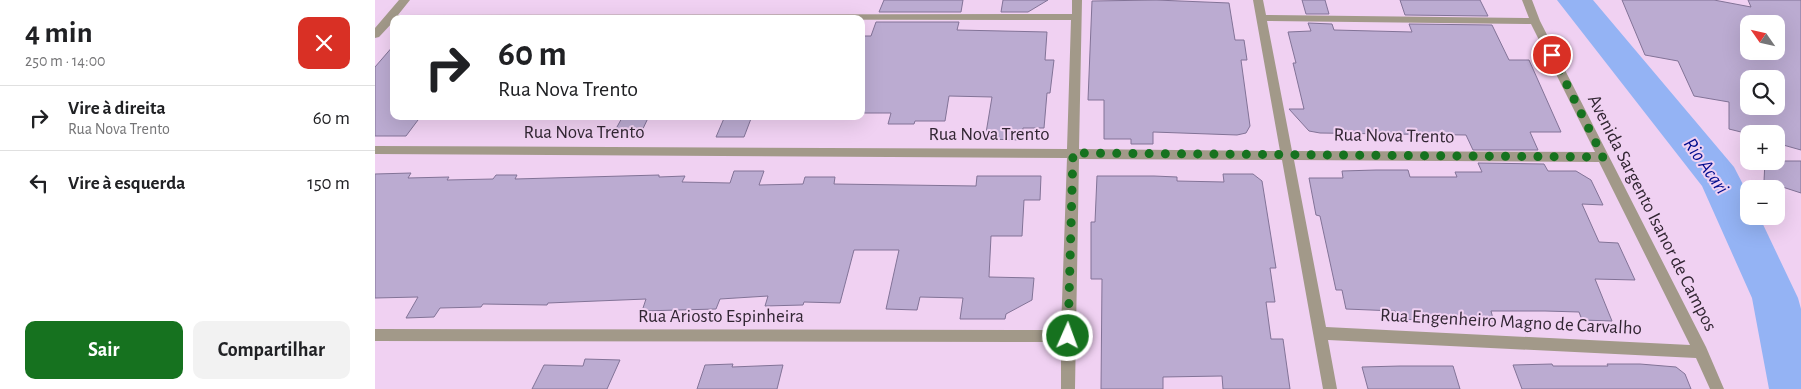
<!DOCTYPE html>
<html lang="pt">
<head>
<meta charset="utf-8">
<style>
	:root { --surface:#fff; --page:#f2f2f2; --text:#202124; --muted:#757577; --line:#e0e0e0; --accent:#16721f }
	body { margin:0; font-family:"Alegreya Sans",sans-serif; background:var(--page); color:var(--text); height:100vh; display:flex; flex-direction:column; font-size:19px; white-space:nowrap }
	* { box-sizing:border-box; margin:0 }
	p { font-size:16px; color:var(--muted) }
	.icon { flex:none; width:28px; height:28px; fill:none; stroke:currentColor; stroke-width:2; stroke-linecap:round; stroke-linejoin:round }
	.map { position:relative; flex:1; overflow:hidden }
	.side { display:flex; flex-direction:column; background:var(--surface); width:375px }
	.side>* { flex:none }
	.banner { position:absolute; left:15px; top:15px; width:475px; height:105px; border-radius:10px; box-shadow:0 5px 20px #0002; background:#fff; color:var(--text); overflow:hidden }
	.needle { width:32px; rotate:304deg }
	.buttons { position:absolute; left:1365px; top:15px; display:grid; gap:10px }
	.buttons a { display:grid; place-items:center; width:45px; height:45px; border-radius:10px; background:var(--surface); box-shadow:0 5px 20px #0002; font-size:25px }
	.pin { position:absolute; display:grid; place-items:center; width:42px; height:42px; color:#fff; margin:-21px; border:2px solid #fff; border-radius:50%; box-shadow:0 1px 5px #0007 }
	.me { position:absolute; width:55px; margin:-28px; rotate:2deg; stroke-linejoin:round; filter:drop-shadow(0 0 4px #0008) }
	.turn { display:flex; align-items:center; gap:18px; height:105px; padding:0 25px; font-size:22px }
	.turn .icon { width:65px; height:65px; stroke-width:2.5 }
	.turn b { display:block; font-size:35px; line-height:42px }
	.round { display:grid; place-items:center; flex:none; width:52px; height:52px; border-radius:10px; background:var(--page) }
	.headline { display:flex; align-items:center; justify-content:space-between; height:85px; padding:0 25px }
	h1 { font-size:30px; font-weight:700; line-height:38px }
	.action { display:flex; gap:10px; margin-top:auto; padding:10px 25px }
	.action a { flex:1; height:58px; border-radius:10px; background:var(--accent); color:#fff; font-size:20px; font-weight:700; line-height:58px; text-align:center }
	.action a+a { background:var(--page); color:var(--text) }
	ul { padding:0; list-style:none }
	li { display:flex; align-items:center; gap:15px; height:65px; padding:0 25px; border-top:1px solid var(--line) }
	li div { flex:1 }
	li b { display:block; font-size:19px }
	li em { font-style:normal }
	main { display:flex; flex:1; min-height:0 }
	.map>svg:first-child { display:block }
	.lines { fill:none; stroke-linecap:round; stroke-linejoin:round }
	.river { fill:#94b3f4; fill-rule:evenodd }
	.building { fill:#bbabd1; stroke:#827397; fill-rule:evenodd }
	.minor { fill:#a29989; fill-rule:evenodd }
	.route { stroke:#16721f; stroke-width:9; stroke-dasharray:0 16.2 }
	.labels { text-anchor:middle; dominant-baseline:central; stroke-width:4; stroke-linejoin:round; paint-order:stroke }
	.street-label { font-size:19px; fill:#322633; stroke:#f0d1f2 }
	.water-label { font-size:20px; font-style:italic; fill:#000c8d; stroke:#f0d1f2 }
</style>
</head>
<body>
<main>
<section class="side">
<div class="headline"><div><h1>4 min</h1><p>250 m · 14:00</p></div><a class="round" style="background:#d93025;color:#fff"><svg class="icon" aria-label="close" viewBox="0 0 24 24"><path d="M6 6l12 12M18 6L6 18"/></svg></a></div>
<ul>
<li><svg class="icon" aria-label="right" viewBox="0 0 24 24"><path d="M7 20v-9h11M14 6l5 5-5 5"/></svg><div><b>Vire à direita</b><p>Rua Nova Trento</p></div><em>60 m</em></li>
<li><svg class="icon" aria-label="left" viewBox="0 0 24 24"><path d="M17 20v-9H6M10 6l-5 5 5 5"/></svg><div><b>Vire à esquerda</b></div><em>150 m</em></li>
</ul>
<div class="action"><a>Sair</a><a>Compartilhar</a></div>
</section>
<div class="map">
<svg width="1426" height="389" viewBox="0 0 1426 389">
	<rect width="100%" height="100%" fill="#f0d1f2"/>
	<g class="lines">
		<path class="river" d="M 1182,0 L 1218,0 L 1359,167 L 1374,196 L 1374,216 L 1384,216 L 1423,298 L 1426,309 L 1426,389 L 1394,389 L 1377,298 L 1327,186 Z"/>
	</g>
	<g class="building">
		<path d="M 509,0 L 588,0 L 586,12 L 504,12 Z"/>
		<path d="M 628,0 L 673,0 L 653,12 L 626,12 Z"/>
		<path d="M 781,0 L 854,3 L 860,40 L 869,40 L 872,60 L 866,60 L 875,126 L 871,133 L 862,135 L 778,132 L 778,144 L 756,144 L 756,139 L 729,139 L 729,100 L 713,100 L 717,1 Z"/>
		<path d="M 927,0 L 950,0 L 954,14 L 931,14 Z"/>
		<path d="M 1025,0 L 1105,0 L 1113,16 L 1030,15 Z"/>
		<path d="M 1247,0 L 1339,0 L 1376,7 L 1373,0 L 1426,0 L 1426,150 L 1401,143 L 1401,134 L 1374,134 L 1354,129 L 1354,102 L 1319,96 L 1303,61 L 1270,55 ZM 1374,24 L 1401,24 L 1401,51 L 1374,51 ZM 1374,79 L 1401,79 L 1401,106 L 1374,106 Z"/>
		<path d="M 501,22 L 584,22 L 582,30 L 672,32 L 670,60 L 679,60 L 675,93 L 672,93 L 669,128 L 648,128 L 646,140 L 610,139 L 617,97 L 574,96 L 570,121 L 540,121 L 539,124 L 513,124 L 516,113 L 486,113 L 486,36 L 496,36 Z"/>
		<path d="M 933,23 L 957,24 L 959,30 L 1037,32 L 1034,24 L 1117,25 L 1134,60 L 1154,60 L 1186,132 L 1155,132 L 1163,150 L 1098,150 L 1091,135 L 945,133 L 934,131 L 914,109 L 929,109 L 918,63 L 921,63 L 913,32 L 936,31 Z"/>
		<path d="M 19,45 L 19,116 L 46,116 L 31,136 L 0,136 L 0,67 Z"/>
		<path d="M 248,116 L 274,116 L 264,137 L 237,136 Z"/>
		<path d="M 350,116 L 377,116 L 369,137 L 341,137 Z"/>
		<path d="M 1390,161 L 1426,161 L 1426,193 L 1389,181 Z"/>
		<path d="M 1103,163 L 1169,164 L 1173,171 L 1201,171 L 1216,180 L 1228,205 L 1207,204 L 1224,242 L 1243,243 L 1260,280 L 1220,279 L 1237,321 L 1207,320 L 1204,312 L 1170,311 L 1116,311 L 1119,322 L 1049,322 L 1049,319 L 1023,320 L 1020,311 L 971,309 L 967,290 L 961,290 L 945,216 L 941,215 L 934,178 L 968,178 L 967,171 L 1001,170 L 1033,170 L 1035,177 L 1082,177 L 1080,172 L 1107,172 Z"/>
		<path d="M 359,171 L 389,171 L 384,185 L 428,184 L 430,177 L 460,177 L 459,184 L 601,186 L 602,176 L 666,176 L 665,200 L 649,200 L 647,236 L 616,236 L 614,277 L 659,278 L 657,300 L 631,314 L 630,319 L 585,319 L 588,298 L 545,297 L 542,310 L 511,309 L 524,250 L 479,250 L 465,303 L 429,302 L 428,305 L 390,306 L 393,296 L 345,299 L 341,309 L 267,311 L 271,299 L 173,303 L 172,305 L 108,304 L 106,307 L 65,308 L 59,317 L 31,318 L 43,297 L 0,298 L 0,174 L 36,173 L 33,178 L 74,177 L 72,180 L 118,179 L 121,175 L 142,175 L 140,179 L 284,175 L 284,177 L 310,176 L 307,182 L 355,183 Z"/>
		<path d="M 848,174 L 878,174 L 887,181 L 901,268 L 895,268 L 900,302 L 891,302 L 896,339 L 908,339 L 915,389 L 848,389 L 847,376 L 788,377 L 788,389 L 726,389 L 727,279 L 716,279 L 716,222 L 720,222 L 722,176 L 779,176 L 802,177 L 802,181 L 849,182 Z"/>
		<path d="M 210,359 L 245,360 L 232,389 L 157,389 L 169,365 L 208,366 Z"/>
		<path d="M 358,364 L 357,367 L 408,365 L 402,389 L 322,389 L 330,365 Z"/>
		<path d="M 1177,364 L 1178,366 L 1233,366 L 1232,364 L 1265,364 L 1301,367 L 1310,374 L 1316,389 L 1147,389 L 1138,365 Z"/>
		<path d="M 1025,366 L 1078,366 L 1085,389 L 993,389 L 987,367 Z"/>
	</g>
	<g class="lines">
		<path class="minor" d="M 24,0 L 35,0 L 23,15 L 697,14 L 697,0 L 707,0 L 704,149 L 905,151 L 878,0 L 888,0 L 891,15 L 1154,18 L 1147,0 L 1157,0 L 1165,21 L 1331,347 L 1349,389 L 1335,389 L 1321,358 L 953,340 L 962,389 L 948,389 L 907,160 L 704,159 L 700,389 L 686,389 L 686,342 L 0,341 L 0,329 L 686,330 L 692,158 L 0,154 L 0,146 L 692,149 L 696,20 L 19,19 L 19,21 L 4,37 L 0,38 L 0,28 ZM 892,21 L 1156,24 L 1220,152 L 917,151 ZM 919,160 L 1224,162 L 1315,345 L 951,327 Z"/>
	</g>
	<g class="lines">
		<path class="route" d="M 693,336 L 698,153 L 1228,157 L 1177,55"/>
	</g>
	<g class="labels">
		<g class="street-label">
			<text x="209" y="132">Rua Nova Trento</text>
			<text x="614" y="134">Rua Nova Trento</text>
			<text transform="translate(1019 136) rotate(1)">Rua Nova Trento</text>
			<text transform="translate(1277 213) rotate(63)">Avenida Sargento Isanor de Campos</text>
			<text x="346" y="316">Rua Ariosto Espinheira</text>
			<text transform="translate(1136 322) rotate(3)">Rua Engenheiro Magno de Carvalho</text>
		</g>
		<g class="water-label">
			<text transform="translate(1331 166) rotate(55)">Rio Acari</text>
		</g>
	</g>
</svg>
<div class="buttons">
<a><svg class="needle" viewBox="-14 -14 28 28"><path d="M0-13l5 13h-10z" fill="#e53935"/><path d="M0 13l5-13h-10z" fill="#757577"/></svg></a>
<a><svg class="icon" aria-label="search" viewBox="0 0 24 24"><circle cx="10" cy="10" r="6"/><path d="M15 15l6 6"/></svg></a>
<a>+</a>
<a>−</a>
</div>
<div class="pin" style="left:1177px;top:55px;background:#d93025"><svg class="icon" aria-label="arrive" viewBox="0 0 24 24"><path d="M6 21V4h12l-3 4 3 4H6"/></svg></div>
<svg class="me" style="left:693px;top:336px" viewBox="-20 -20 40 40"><circle r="17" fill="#16721f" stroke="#fff" stroke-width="3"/><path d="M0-11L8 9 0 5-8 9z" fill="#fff"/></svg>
<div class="banner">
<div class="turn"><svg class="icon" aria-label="right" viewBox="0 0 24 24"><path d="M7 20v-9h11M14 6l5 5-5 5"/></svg><div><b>60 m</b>Rua Nova Trento</div></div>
</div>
</div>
</main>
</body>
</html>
